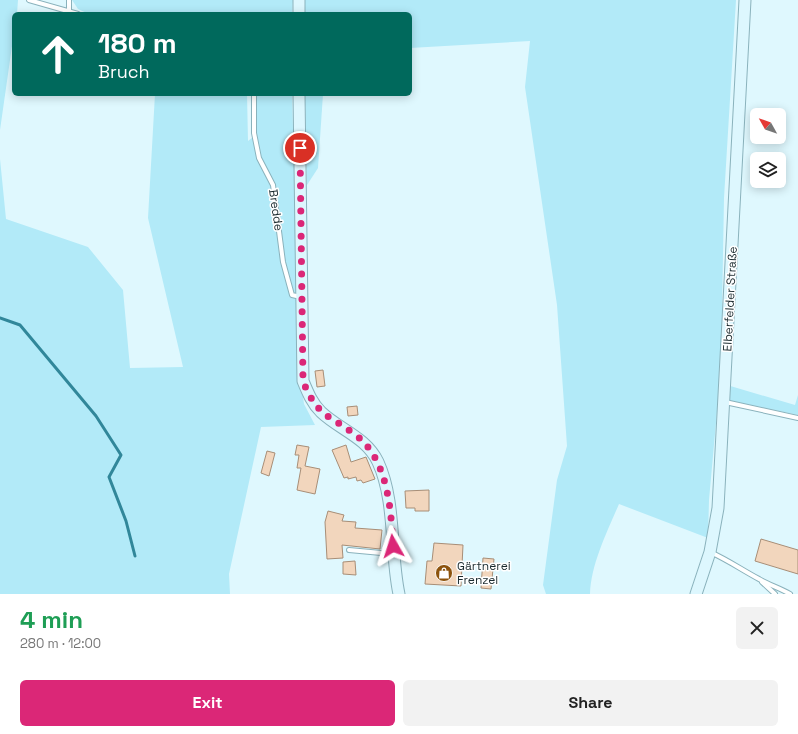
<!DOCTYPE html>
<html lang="en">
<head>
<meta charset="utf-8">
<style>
	:root { --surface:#fff; --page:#f2f2f2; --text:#222; --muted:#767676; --accent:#db2777 }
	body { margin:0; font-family:"Space Grotesk",sans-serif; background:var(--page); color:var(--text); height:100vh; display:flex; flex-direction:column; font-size:15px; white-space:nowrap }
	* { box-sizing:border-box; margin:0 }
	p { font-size:13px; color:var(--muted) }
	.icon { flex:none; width:22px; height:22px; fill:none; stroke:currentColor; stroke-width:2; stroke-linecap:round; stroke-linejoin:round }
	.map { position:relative; height:594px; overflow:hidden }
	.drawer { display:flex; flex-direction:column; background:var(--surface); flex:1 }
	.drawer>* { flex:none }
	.guide { position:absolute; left:12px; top:12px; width:400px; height:84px; border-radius:6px; box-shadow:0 2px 10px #0003; background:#00695c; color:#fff; overflow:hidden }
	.needle { width:26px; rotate:310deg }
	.tools { position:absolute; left:750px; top:108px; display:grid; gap:8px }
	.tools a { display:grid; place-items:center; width:36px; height:36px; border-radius:6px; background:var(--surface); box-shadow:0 2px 10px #0003; font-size:20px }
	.pin { position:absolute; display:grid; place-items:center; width:34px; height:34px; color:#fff; margin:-17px; border:2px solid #fff; border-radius:50%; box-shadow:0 1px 4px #0007 }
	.me { position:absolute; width:44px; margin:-22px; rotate:354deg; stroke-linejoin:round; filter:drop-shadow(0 0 3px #0008) }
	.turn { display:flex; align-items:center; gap:14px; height:84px; padding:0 20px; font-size:18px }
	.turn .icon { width:52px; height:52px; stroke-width:2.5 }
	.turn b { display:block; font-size:28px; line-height:34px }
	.round { display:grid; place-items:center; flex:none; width:42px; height:42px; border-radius:6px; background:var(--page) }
	.headline { display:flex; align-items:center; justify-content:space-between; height:68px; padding:0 20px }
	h1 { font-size:24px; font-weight:700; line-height:30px; color:#1e9e55 }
	.primary-button { display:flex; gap:8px; margin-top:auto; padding:8px 20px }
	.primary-button a { flex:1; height:46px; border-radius:6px; background:var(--accent); color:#fff; font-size:16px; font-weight:700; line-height:46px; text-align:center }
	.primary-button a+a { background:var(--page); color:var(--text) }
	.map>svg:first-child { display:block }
	.green { fill:#b2eaf8 }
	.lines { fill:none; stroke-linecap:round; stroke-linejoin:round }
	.stream { stroke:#31879a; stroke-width:3 }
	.building { fill:#f2d6bd; stroke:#a88e77 }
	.lane-casing { stroke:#8ab2bc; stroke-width:6 }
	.secondary-casing { stroke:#8ab2bc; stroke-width:13 }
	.lane { stroke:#fff; stroke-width:4 }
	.secondary { stroke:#ddf7fe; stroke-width:11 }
	.route { stroke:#db2777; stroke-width:7; stroke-dasharray:0 12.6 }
	.labels { text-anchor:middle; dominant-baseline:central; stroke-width:3; stroke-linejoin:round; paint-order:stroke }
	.street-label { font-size:12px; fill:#1b2b2f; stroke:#fff }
	.poi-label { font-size:12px; fill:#1b2b2f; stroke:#fff; text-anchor:start }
</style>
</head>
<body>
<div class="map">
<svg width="798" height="594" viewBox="0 0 798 594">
	<rect width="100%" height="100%" fill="#dff8fe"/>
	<g class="green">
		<path d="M 0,0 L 18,0 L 17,14 L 14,14 L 14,32 L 0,130 Z"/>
		<path d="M 72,0 L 293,0 L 292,14 L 89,14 L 78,9 Z"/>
		<path d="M 304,0 L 736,0 L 724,198 L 721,367 L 709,500 L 708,538 L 619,504 C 607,532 591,564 590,594 L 546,594 L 543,585 L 557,480 L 567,446 L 557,305 L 525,87 L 530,41 L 410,48 L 410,14 L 303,14 Z"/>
		<path d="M 155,94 L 247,94 L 248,141 L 257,134 L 256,94 L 292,94 L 297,275 L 297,352 L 304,404 L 315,425 L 261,427 L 229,574 L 230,594 L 0,594 L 0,159 L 6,219 L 88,247 L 123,290 L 130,368 L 183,367 L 148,218 Z"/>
		<path d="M 305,94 L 323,94 L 318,168 L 307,185 Z"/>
		<path d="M 727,385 L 795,405 L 798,395 L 798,415 L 727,400 Z"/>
	</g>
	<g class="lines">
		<path class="stream" d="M 0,318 L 20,325 L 96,416 L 121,455 L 109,477 L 126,521 L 135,556"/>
	</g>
	<g class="building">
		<path d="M 323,370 L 325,386 L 317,387 L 315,371 Z"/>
		<path d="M 357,406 L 358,415 L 348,416 L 347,407 Z"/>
		<path d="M 297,445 L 309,447 L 305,466 L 320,469 L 315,494 L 297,490 L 301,468 L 297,468 L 299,455 L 295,455 Z"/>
		<path d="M 346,445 L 351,462 L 366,457 L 375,479 L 363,483 L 361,480 L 357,481 L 356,477 L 348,479 L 348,477 L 344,478 L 332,450 Z"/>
		<path d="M 267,451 L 275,453 L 269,476 L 261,473 Z"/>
		<path d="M 429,490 L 429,511 L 415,511 L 415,508 L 406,508 L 405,491 Z"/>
		<path d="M 328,511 L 344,515 L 342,521 L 356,522 L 355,528 L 382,530 L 380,549 L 342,545 L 343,558 L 327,559 L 325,522 Z"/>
		<path d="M 761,539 L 798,550 L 798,574 L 755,561 Z"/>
		<path d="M 434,543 L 463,545 L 461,586 L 425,584 L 427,561 L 432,561 Z"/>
		<path d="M 483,558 L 494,559 L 491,589 L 481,588 Z"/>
		<path d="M 355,561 L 356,575 L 343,574 L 343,562 Z"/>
	</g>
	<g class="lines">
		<g class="lane-casing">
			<g id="lane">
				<path d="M 29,0 L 78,14"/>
				<path d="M 69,0 L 69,11"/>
				<path d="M 254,94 L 254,133 L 259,158 L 273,185 L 283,262 L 292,295 L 301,297"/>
				<path d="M 725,402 L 798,418"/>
				<path d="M 349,550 L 392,554"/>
				<path d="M 710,552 C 728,560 742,570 759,579 C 769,585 780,588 790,594"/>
				<path d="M 762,582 L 775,594"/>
			</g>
		</g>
		<g class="secondary-casing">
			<g id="secondary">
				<path d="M 299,14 L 299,0"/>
				<path d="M 299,94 L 303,381 C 308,393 312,403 321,412 C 340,430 366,437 378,462 C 396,501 390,552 399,594"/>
				<path d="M 696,594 L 710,552 L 718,508 L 745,0"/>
			</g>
		</g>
		<use href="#lane" class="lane"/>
		<use href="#secondary" class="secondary"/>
	</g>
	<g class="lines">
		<path class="route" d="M 300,148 L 303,381 C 317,417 330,415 357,436 C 388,461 391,509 393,546"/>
	</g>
	<defs>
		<g id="shop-disc" transform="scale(0.9)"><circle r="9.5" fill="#8d530d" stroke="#fff"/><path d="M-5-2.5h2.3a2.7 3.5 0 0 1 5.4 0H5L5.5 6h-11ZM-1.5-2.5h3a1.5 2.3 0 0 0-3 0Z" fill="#fff"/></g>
	</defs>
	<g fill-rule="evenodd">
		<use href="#shop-disc" x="444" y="573"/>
	</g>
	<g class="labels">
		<g class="street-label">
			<text transform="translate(276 210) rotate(82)">Bredde</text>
			<text transform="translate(730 299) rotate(-87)">Elberfelder Straße</text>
		</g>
		<g class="poi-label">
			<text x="457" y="566">Gärtnerei<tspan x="457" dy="14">Frenzel</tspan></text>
		</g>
	</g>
</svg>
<div class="tools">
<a><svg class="needle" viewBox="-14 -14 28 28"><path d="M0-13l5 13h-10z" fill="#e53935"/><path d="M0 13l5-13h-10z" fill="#767676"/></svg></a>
<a><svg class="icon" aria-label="layers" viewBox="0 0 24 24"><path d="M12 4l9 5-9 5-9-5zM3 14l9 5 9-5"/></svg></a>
</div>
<div class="pin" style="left:300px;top:148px;background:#d93025"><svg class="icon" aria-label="arrive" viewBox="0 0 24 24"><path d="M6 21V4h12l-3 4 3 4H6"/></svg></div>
<svg class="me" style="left:393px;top:546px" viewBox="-20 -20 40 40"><path d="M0-17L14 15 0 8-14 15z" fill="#db2777" stroke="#fff" stroke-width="4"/></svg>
<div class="guide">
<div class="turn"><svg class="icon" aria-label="ahead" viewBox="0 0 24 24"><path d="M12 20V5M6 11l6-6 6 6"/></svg><div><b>180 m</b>Bruch</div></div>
</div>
</div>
<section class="drawer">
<div class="headline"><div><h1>4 min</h1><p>280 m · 12:00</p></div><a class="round"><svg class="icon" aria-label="close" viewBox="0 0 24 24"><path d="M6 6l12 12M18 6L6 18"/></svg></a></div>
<div class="primary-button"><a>Exit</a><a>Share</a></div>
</section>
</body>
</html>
